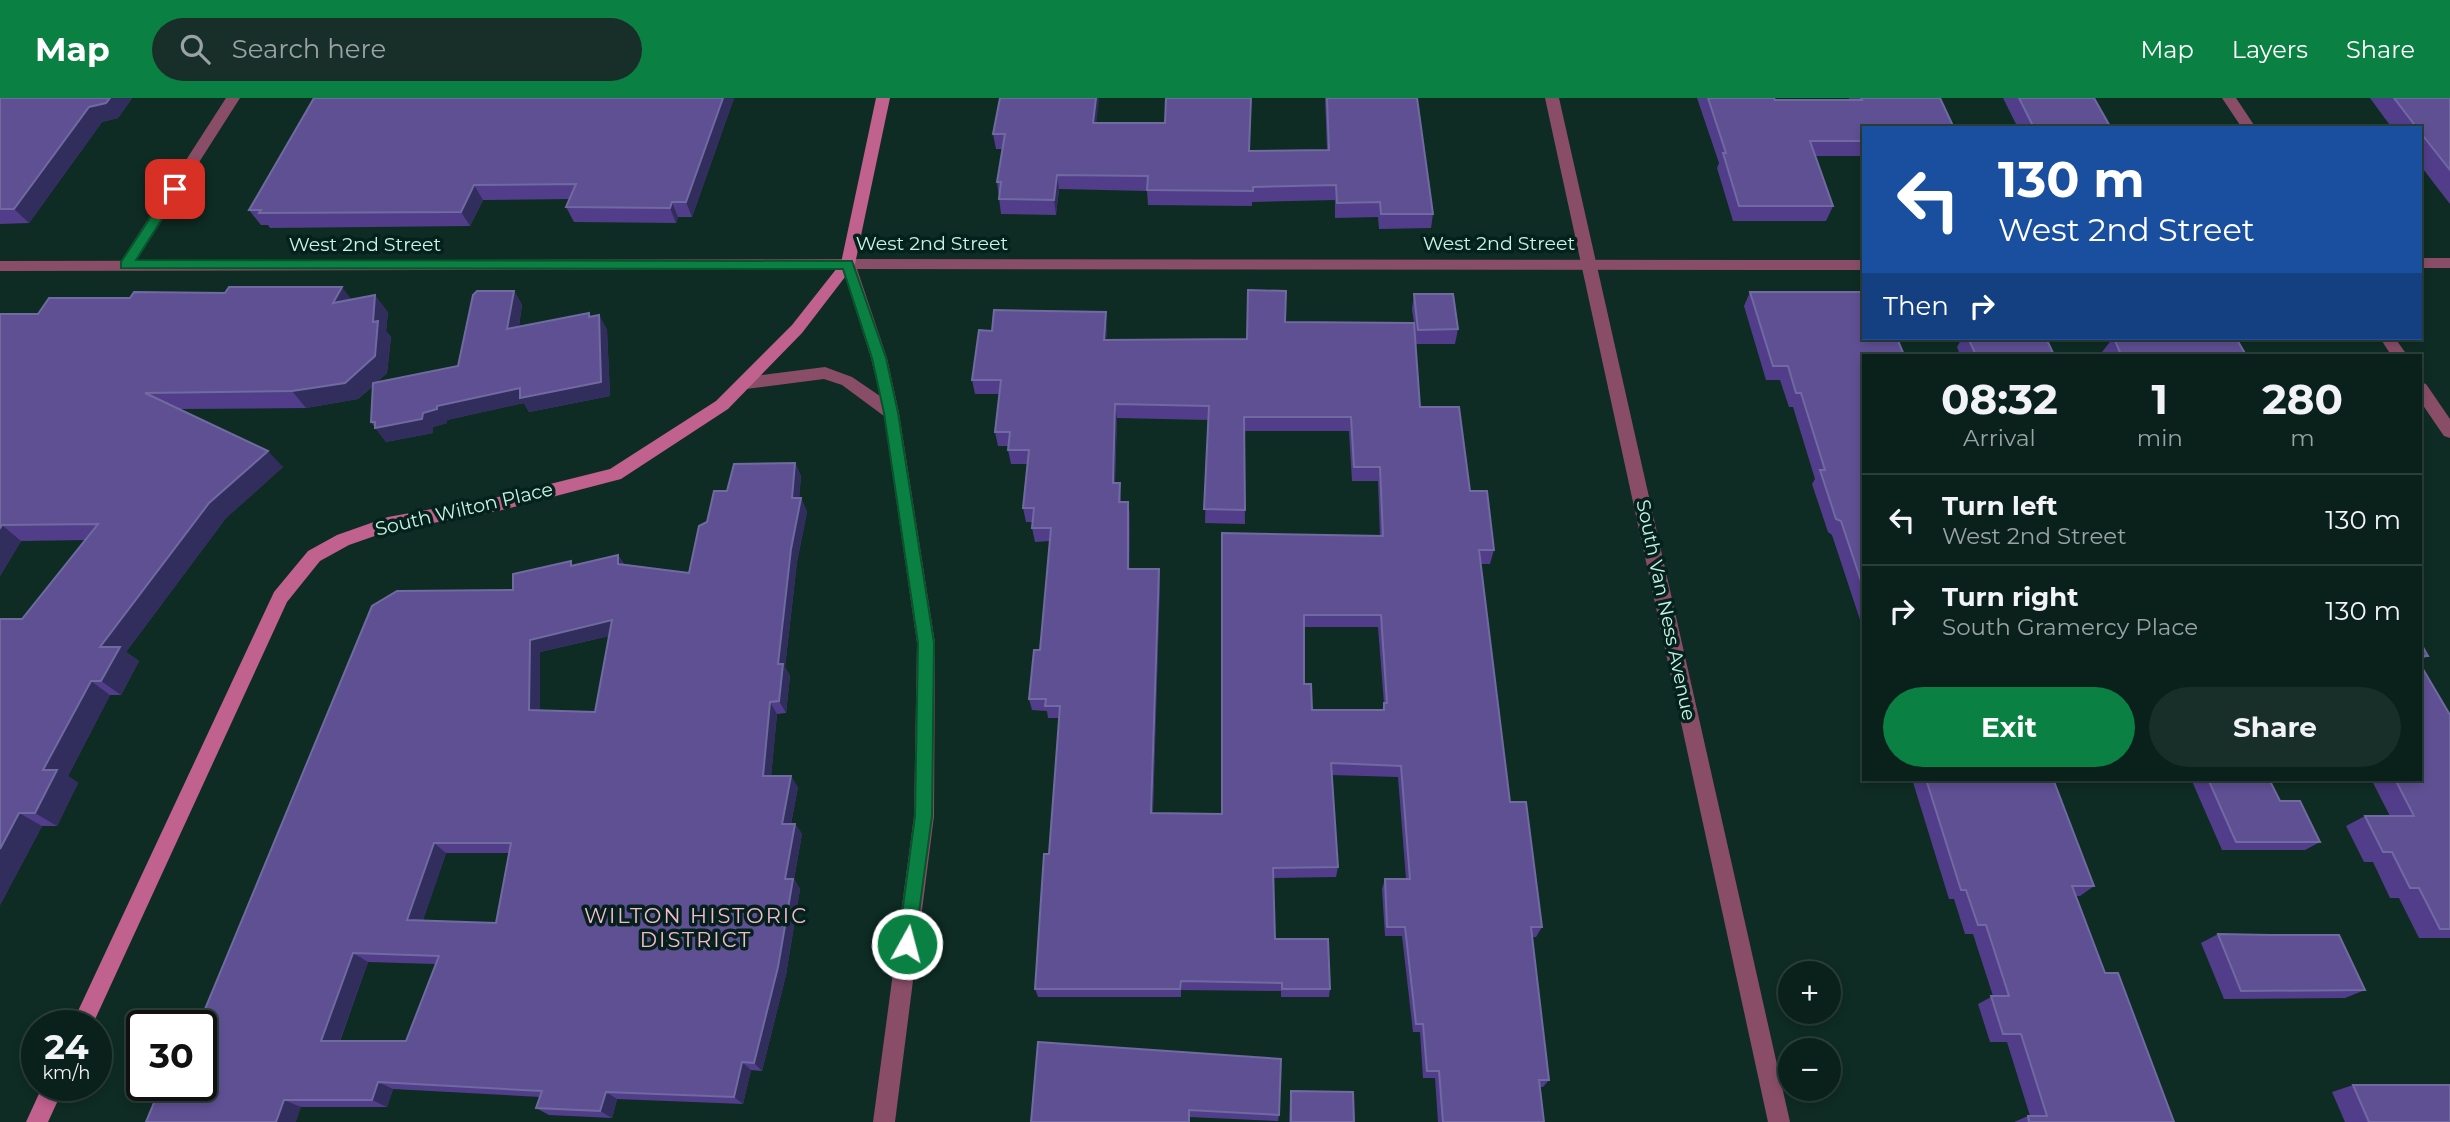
<!DOCTYPE html>
<html lang="en">
<head>
<meta charset="utf-8">
<style>
	:root { --surface:#0a211b; --page:#182e28; --text:#f1f3f6; --muted:#99a3a3; --line:#2a3e3a; --accent:#0b8043 }
	body { margin:0; font-family:Montserrat,sans-serif; background:var(--page); color:var(--text); height:100vh; display:flex; flex-direction:column; font-size:26px; white-space:nowrap }
	* { box-sizing:border-box; margin:0 }
	p { font-size:23px; color:var(--muted) }
	.icon { flex:none; width:38px; height:38px; fill:none; stroke:currentColor; stroke-width:2; stroke-linecap:round; stroke-linejoin:round }
	.map { position:relative; flex:1; overflow:hidden }
	.details { position:absolute; left:1862px; top:256px; width:560px; height:427px; display:flex; flex-direction:column; background:var(--surface); border-radius:0px; box-shadow:0 4px 10px #0003,0 0 0 2px var(--line) }
	.details>* { flex:none }
	.top-card { position:absolute; left:1862px; top:28px; width:560px; height:214px; border-radius:0px; box-shadow:0 4px 10px #0003,0 0 0 2px var(--line); background:#1a4fa0; color:#fff; overflow:hidden }
	.buttons { position:absolute; left:1778px; top:863px; display:grid; gap:14px }
	.buttons a { display:grid; place-items:center; width:63px; height:63px; border-radius:50%; background:var(--surface); box-shadow:0 4px 10px #0003,0 0 0 2px var(--line); font-size:35px }
	.speed { position:absolute; left:21px; top:912px; display:flex; gap:14px; font-size:35px; font-weight:700; text-align:center }
	.speed>* { display:grid; place-content:center; width:91px; height:91px; border-radius:50%; background:var(--surface); box-shadow:0 4px 10px #0003,0 0 0 2px var(--line); line-height:1 }
	.speed small { font-size:18px; font-weight:400 }
	.speed .limit { border:4px solid #111; border-radius:10px; background:#fff; color:#111 }
	.pin { position:absolute; display:grid; place-items:center; width:60px; height:60px; color:#fff; margin:-30px; border-radius:14px; box-shadow:0 4px 10px #0006 }
	.me { position:absolute; width:77px; margin:-38px; rotate:7deg; stroke-linejoin:round; filter:drop-shadow(0 0 5px #0008) }
	.turn { display:flex; align-items:center; gap:24px; height:147px; padding:0 21px; font-size:32px }
	.turn .icon { width:91px; height:91px; stroke-width:2.5 }
	.turn b { display:block; font-size:49px; line-height:60px }
	.then { display:flex; align-items:center; height:66px; padding:0 21px; background:#0003; gap:14px; font-size:26px }
	.eta { display:flex; justify-content:space-evenly; align-items:center; height:119px; text-align:center }
	.eta b { font-size:42px; font-weight:700; line-height:49px }
	.primary-button { display:flex; gap:14px; margin-top:auto; padding:14px 21px }
	.primary-button a { flex:1; height:80px; border-radius:42px; background:var(--accent); color:#fff; font-size:28px; font-weight:700; line-height:80px; text-align:center }
	.primary-button a+a { background:var(--page); color:var(--text) }
	ul { padding:0; list-style:none }
	li { display:flex; align-items:center; gap:21px; height:91px; padding:0 21px; border-top:2px solid var(--line) }
	li div { flex:1 }
	li b { display:block; font-size:26px }
	li em { font-style:normal }
	header { display:flex; align-items:center; gap:42px; box-sizing:border-box; height:98px; padding:0 35px; background:var(--accent); color:#fff }
	header strong { font-size:33px }
	nav { display:flex; gap:38px; margin-inline-start:auto; font-size:24px }
	.search { width:490px; height:63px; background:var(--page); display:flex; align-items:center; gap:18px; box-sizing:border-box; padding:0 24px; border-radius:38px; color:var(--muted); font-size:26px }
	.map>svg:first-child { display:block }
	.lines { fill:none; stroke-linecap:round; stroke-linejoin:round }
	.minor { fill:#8a4d68; fill-rule:evenodd }
	.tertiary { fill:#8a4d68; fill-rule:evenodd }
	.secondary { fill:#c1618d; fill-rule:evenodd }
	.wall { fill:#523d8a; fill-rule:evenodd }
	.shaded-wall { fill:#312e5d }
	.building { fill:#5f5094; stroke:#6f6aa0; stroke-width:2; fill-rule:evenodd }
	.route { fill:#0b8043; stroke:#07532c; stroke-width:2 }
	.labels { text-anchor:middle; dominant-baseline:central; stroke-width:7; stroke-linejoin:round; paint-order:stroke }
	.street-label { font-size:19px; fill:#c8f4e5; stroke:#04221b }
	.neighbourhood-label { font-size:21px; letter-spacing:2px; fill:#f8b8d2; stroke:#04221b }
</style>
</head>
<body>
<header>
<strong>Map</strong>
<div class="search"><svg class="icon" aria-label="search" viewBox="0 0 24 24"><circle cx="10" cy="10" r="6"/><path d="M15 15l6 6"/></svg>Search here</div>
<nav><a>Map</a><a>Layers</a><a>Share</a></nav>
</header>
<div class="map">
<svg width="2450" height="1024" viewBox="0 0 2450 1024">
	<rect width="100%" height="100%" fill="#0e2c24"/>
	<g class="lines">
		<g class="minor">
			<path d="M 226,0 L 240,0 L 131,171 L 121,171 L 121,163 Z"/>
			<path d="M 2222,0 L 2236,0 L 2256,30 L 2242,30 Z"/>
			<rect x="2420" y="160" width="30" height="10"/>
			<path d="M 848,161 L 1864,162 L 1864,172 L 857,171 L 887,260 L 899,315 L 935,545 L 934,718 L 895,1024 L 873,1024 L 914,718 L 917,545 L 884,318 L 842,287 L 824,281 L 746,291 L 738,285 L 746,279 L 825,269 L 852,279 L 880,298 L 871,260 L 841,166 Z"/>
			<path d="M 2380,240 L 2395,240 L 2407,257 L 2391,257 Z"/>
			<path d="M 2420,284 L 2426,286 L 2450,321 L 2450,340 L 2444,338 L 2420,303 Z"/>
		</g>
		<g class="tertiary">
			<path d="M 1545,0 L 1559,0 L 1790,1024 L 1768,1024 Z"/>
			<path d="M 848,161 L 855,166 L 848,171 L 0,173 L 0,163 Z"/>
		</g>
		<g class="secondary">
			<path d="M 876,0 L 890,0 L 855,166 L 802,235 L 728,311 L 621,381 L 498,413 L 389,433 L 349,447 L 320,463 L 287,504 L 92,928 L 71,928 L 274,494 L 308,453 L 337,437 L 388,419 L 498,399 L 610,371 L 716,303 L 792,227 L 841,165 Z"/>
			<path d="M 43,987 L 65,987 L 48,1024 L 26,1024 Z"/>
		</g>
	</g>
	<g class="wall">
		<path d="M 0,0 L 132,0 L 118,20 L 102,24 L 29,125 L 0,126 Z"/>
		<path d="M 734,0 L 692,119 L 678,119 L 676,125 L 574,124 L 566,109 L 570,101 L 483,102 L 470,128 L 270,130 L 268,127 L 261,127 L 249,112 Z"/>
		<path d="M 1325,0 L 1417,0 L 1433,116 L 1431,130 L 1379,131 L 1378,119 L 1335,120 L 1335,102 L 1252,104 L 1252,108 L 1148,107 L 1147,93 L 1059,91 L 1056,117 L 1001,116 L 997,84 L 1003,51 L 996,51 L 993,36 L 1096,25 L 1249,53 L 1327,52 Z"/>
		<path d="M 1697,0 L 1774,0 L 1775,2 L 1849,2 L 1849,0 L 1940,0 L 1864,30 L 1864,58 L 1815,58 L 1833,108 L 1826,123 L 1733,123 L 1717,70 L 1719,65 Z"/>
		<path d="M 2003,0 L 2094,0 L 2111,30 L 2018,30 Z"/>
		<path d="M 2370,0 L 2450,0 L 2450,106 L 2420,67 L 2420,30 L 2392,30 Z"/>
		<path d="M 514,193 L 522,207 L 519,228 L 589,215 L 591,219 L 599,217 L 607,232 L 610,298 L 529,314 L 524,305 L 447,322 L 447,325 L 433,329 L 433,335 L 386,344 L 371,324 L 373,288 L 358,301 L 306,310 L 179,311 L 283,369 L 226,420 L 126,554 L 139,563 L 121,597 L 110,597 L 68,678 L 78,685 L 57,728 L 42,728 L 0,807 L 22,521 L 86,442 L 21,443 L 0,478 L 0,216 L 38,216 L 352,202 L 388,214 L 386,233 L 391,239 L 387,275 L 376,285 L 458,268 Z"/>
		<path d="M 1750,194 L 1864,257 L 1864,534 L 1832,437 L 1828,434 L 1812,386 L 1815,381 L 1793,309 L 1789,309 L 1780,282 L 1766,282 L 1744,208 Z"/>
		<path d="M 1414,196 L 1458,231 L 1455,246 L 1416,246 L 1420,309 L 1470,393 L 1494,452 L 1490,466 L 1481,466 L 1510,704 L 1542,829 L 1536,839 L 1532,839 L 1549,982 L 1543,989 L 1540,989 L 1544,1024 L 1438,1024 L 1435,980 L 1423,980 L 1420,934 L 1413,934 L 1402,838 L 1385,838 L 1382,791 L 1385,781 L 1406,781 L 1398,679 L 1331,677 L 1338,769 L 1336,779 L 1273,780 L 1275,841 L 1330,891 L 1329,899 L 1281,899 L 1281,893 L 1181,892 L 1181,899 L 1038,899 L 1035,891 L 1049,756 L 1059,620 L 1048,620 L 1047,613 L 1032,612 L 1029,601 L 1040,552 L 1050,443 L 1035,444 L 1032,430 L 1033,424 L 1026,424 L 1023,410 L 1027,366 L 1011,366 L 1008,352 L 1008,348 L 998,348 L 995,334 L 999,296 L 975,296 L 972,282 L 992,233 L 1107,229 L 1106,242 L 1247,241 L 1285,224 L 1414,225 L 1412,211 ZM 1117,320 L 1208,322 L 1205,425 L 1245,426 L 1244,333 L 1349,333 L 1352,383 L 1378,383 L 1380,438 L 1222,435 L 1222,716 L 1153,715 L 1160,484 L 1129,471 L 1130,418 L 1128,404 L 1121,404 L 1120,385 L 1115,385 ZM 1304,529 L 1378,529 L 1384,606 L 1382,612 L 1312,612 L 1304,586 Z"/>
		<path d="M 1962,240 L 2046,240 L 2054,257 L 1960,257 L 1957,249 Z"/>
		<path d="M 2113,240 L 2236,240 L 2246,257 L 2104,257 L 2102,254 Z"/>
		<path d="M 795,365 L 801,378 L 799,400 L 801,400 L 807,414 L 797,464 L 785,569 L 790,578 L 786,615 L 777,616 L 771,678 L 798,689 L 791,726 L 795,726 L 802,736 L 794,781 L 800,791 L 786,877 L 762,973 L 751,972 L 743,1006 L 617,1001 L 612,1020 L 549,1017 L 536,1010 L 540,999 L 393,991 L 387,1009 L 301,1009 L 171,994 L 513,492 L 575,468 L 618,457 L 624,466 L 689,475 L 707,424 L 727,393 ZM 609,538 L 595,614 L 540,613 L 540,554 ZM 446,755 L 509,755 L 496,825 L 423,822 ZM 368,864 L 435,866 L 406,943 L 340,943 Z"/>
		<path d="M 2420,544 L 2428,558 L 2420,563 Z"/>
		<path d="M 2450,617 L 2450,840 L 2419,840 L 2399,800 L 2390,800 L 2373,764 L 2364,764 L 2346,728 L 2365,718 L 2390,718 L 2371,681 L 2420,681 Z"/>
		<path d="M 1912,681 L 2053,681 L 2094,788 L 2080,798 L 2076,798 L 2105,875 L 2174,1024 L 2014,1024 L 2028,1018 L 2030,1018 L 2007,944 L 1990,944 L 1978,906 L 1993,898 L 1973,836 L 1965,836 L 1954,801 L 1949,801 Z"/>
		<path d="M 2191,681 L 2269,681 L 2280,703 L 2320,744 L 2305,752 L 2222,752 Z"/>
		<path d="M 2218,836 L 2365,892 L 2345,900 L 2224,901 L 2201,845 Z"/>
		<path d="M 1038,944 L 1279,1017 L 1278,1023 L 1189,1019 Z"/>
		<path d="M 2353,987 L 2450,1024 L 2345,1024 L 2332,994 Z"/>
		<path d="M 1291,993 L 1354,1024 L 1289,1024 L 1290,1000 Z"/>
	</g>
	<g class="shaded-wall">
		<path d="M 110,0 L 132,0 L 118,20 L 102,24 L 29,125 L 14,111 L 89,9 Z"/>
		<path d="M 723,0 L 734,0 L 692,119 L 686,104 Z"/>
		<path d="M 1096,0 L 1099,0 L 1095,40 L 1093,25 Z"/>
		<path d="M 1057,77 L 1059,91 L 1056,117 L 1054,102 Z"/>
		<path d="M 474,87 L 483,102 L 470,128 L 461,114 Z"/>
		<path d="M 672,104 L 678,119 L 676,125 L 670,110 Z"/>
		<path d="M 342,189 L 355,206 L 333,205 Z"/>
		<path d="M 514,193 L 522,207 L 516,245 L 507,231 Z"/>
		<path d="M 375,197 L 388,214 L 386,233 L 391,239 L 387,275 L 358,301 L 306,310 L 292,293 L 373,224 Z"/>
		<path d="M 1106,214 L 1107,229 L 1105,257 L 1104,242 Z"/>
		<path d="M 599,217 L 607,232 L 610,298 L 529,314 L 524,305 L 447,322 L 447,325 L 433,329 L 433,335 L 386,344 L 375,330 L 423,315 L 437,308 Z"/>
		<path d="M 1115,306 L 1117,320 L 1114,398 L 1113,385 Z"/>
		<path d="M 268,353 L 283,369 L 226,420 L 126,554 L 139,563 L 121,597 L 101,583 L 100,549 L 209,405 Z"/>
		<path d="M 795,365 L 801,378 L 798,414 L 792,400 Z"/>
		<path d="M 801,400 L 807,414 L 797,464 L 785,569 L 790,578 L 786,615 L 779,603 L 778,566 L 791,451 Z"/>
		<path d="M 1128,404 L 1130,418 L 1129,484 L 1128,471 Z"/>
		<path d="M 2,427 L 21,443 L 0,478 L 0,430 Z"/>
		<path d="M 618,457 L 626,470 L 618,466 Z"/>
		<path d="M 1159,471 L 1160,484 L 1152,726 L 1151,715 Z"/>
		<path d="M 612,522 L 621,535 L 540,554 L 540,624 L 529,612 L 530,542 Z"/>
		<path d="M 91,583 L 110,597 L 68,678 L 78,685 L 57,728 L 35,715 L 43,672 Z"/>
		<path d="M 770,604 L 777,616 L 770,689 L 763,678 Z"/>
		<path d="M 791,678 L 798,689 L 789,736 L 782,726 Z"/>
		<path d="M 19,715 L 42,728 L 0,807 L 0,751 Z"/>
		<path d="M 795,726 L 802,736 L 794,781 L 800,791 L 786,877 L 762,973 L 754,965 L 785,781 Z"/>
		<path d="M 434,745 L 446,755 L 420,831 L 407,822 Z"/>
		<path d="M 353,855 L 368,864 L 337,950 L 321,943 Z"/>
		<path d="M 742,964 L 751,972 L 743,1006 L 734,999 Z"/>
		<path d="M 378,984 L 393,991 L 387,1009 L 372,1002 Z"/>
		<path d="M 606,994 L 617,1001 L 612,1020 L 600,1013 Z"/>
		<path d="M 284,1002 L 301,1009 L 296,1024 L 276,1024 Z"/>
	</g>
	<g class="building">
		<path d="M 0,0 L 110,0 L 106,5 L 89,9 L 14,111 L 0,111 Z"/>
		<path d="M 314,0 L 723,0 L 686,104 L 672,104 L 670,110 L 566,109 L 576,86 L 474,87 L 461,114 L 259,115 L 261,112 L 249,112 Z"/>
		<path d="M 1000,0 L 1096,0 L 1093,25 L 1165,25 L 1166,0 L 1251,0 L 1249,53 L 1329,52 L 1327,0 L 1417,0 L 1433,116 L 1381,116 L 1380,104 L 1337,105 L 1336,87 L 1253,89 L 1253,93 L 1147,92 L 1148,78 L 1057,77 L 1054,102 L 999,101 L 1001,84 L 997,84 L 1005,36 L 993,36 Z"/>
		<path d="M 1708,0 L 1774,0 L 1775,2 L 1862,2 L 1861,0 L 1940,0 L 1954,30 L 1864,30 L 1864,43 L 1810,43 L 1833,108 L 1739,108 L 1723,55 L 1726,55 Z"/>
		<path d="M 2019,0 L 2094,0 L 2111,30 L 2034,30 Z"/>
		<path d="M 2394,0 L 2450,0 L 2450,72 L 2420,34 L 2420,30 L 2417,30 Z"/>
		<path d="M 229,189 L 342,189 L 333,205 L 375,197 L 373,224 L 378,223 L 375,258 L 345,285 L 292,293 L 145,295 L 268,353 L 209,405 L 100,549 L 120,549 L 101,583 L 91,583 L 43,672 L 57,672 L 35,715 L 19,715 L 0,751 L 0,521 L 22,521 L 98,426 L 2,427 L 0,430 L 0,216 L 38,216 L 49,200 L 130,200 L 134,194 L 225,195 Z"/>
		<path d="M 1248,192 L 1286,193 L 1285,224 L 1414,225 L 1420,309 L 1459,309 L 1470,393 L 1487,393 L 1494,452 L 1479,452 L 1510,704 L 1526,704 L 1542,829 L 1531,829 L 1549,982 L 1539,982 L 1544,1024 L 1443,1024 L 1439,973 L 1427,973 L 1423,926 L 1416,926 L 1405,829 L 1387,829 L 1385,781 L 1410,781 L 1401,668 L 1331,665 L 1338,769 L 1273,770 L 1275,841 L 1328,841 L 1330,891 L 1282,891 L 1282,885 L 1181,883 L 1180,891 L 1035,891 L 1044,756 L 1049,756 L 1060,608 L 1045,608 L 1046,601 L 1029,601 L 1034,552 L 1040,552 L 1051,430 L 1032,430 L 1034,410 L 1023,410 L 1029,352 L 1008,352 L 1010,334 L 995,334 L 1001,282 L 972,282 L 979,232 L 992,233 L 994,212 L 1106,214 L 1104,242 L 1247,241 ZM 1115,306 L 1209,308 L 1204,411 L 1245,412 L 1244,319 L 1351,319 L 1354,369 L 1380,369 L 1383,438 L 1222,435 L 1222,716 L 1151,715 L 1159,471 L 1128,471 L 1128,404 L 1119,404 L 1120,385 L 1113,385 ZM 1304,517 L 1381,517 L 1387,605 L 1384,605 L 1384,612 L 1312,612 L 1311,586 L 1304,586 Z"/>
		<path d="M 477,193 L 514,193 L 507,231 L 589,215 L 589,219 L 599,217 L 601,284 L 520,300 L 520,290 L 437,308 L 437,311 L 423,315 L 422,321 L 375,330 L 375,324 L 371,324 L 373,285 L 458,268 L 473,197 Z"/>
		<path d="M 1750,194 L 1864,194 L 1864,240 L 1897,240 L 1904,257 L 1864,257 L 1864,492 L 1841,423 L 1836,421 L 1820,372 L 1825,372 L 1801,295 L 1796,295 L 1788,268 L 1773,268 Z"/>
		<path d="M 1414,196 L 1453,196 L 1458,231 L 1418,232 Z"/>
		<path d="M 1968,240 L 2046,240 L 2054,257 L 1976,257 Z"/>
		<path d="M 2114,240 L 2236,240 L 2246,257 L 2121,257 Z"/>
		<path d="M 795,365 L 792,400 L 801,400 L 791,451 L 778,566 L 783,566 L 779,603 L 770,604 L 763,678 L 791,678 L 782,726 L 795,726 L 785,781 L 793,781 L 778,869 L 754,965 L 742,964 L 734,999 L 606,994 L 600,1013 L 536,1010 L 542,993 L 378,984 L 372,1002 L 284,1002 L 276,1024 L 146,1024 L 158,995 L 171,994 L 174,987 L 201,987 L 201,928 L 198,928 L 372,508 L 397,493 L 513,492 L 513,476 L 571,463 L 571,468 L 618,457 L 618,466 L 689,475 L 699,428 L 707,424 L 714,393 L 727,393 L 734,366 ZM 612,522 L 595,614 L 529,612 L 530,542 ZM 434,745 L 511,745 L 496,825 L 407,822 ZM 353,855 L 439,858 L 406,943 L 321,943 Z"/>
		<path d="M 2420,544 L 2428,558 L 2420,558 Z"/>
		<path d="M 2420,566 L 2450,617 L 2450,831 L 2440,831 L 2419,790 L 2410,790 L 2392,754 L 2383,754 L 2365,718 L 2414,718 L 2395,681 L 2420,681 Z"/>
		<path d="M 1926,681 L 2053,681 L 2094,788 L 2072,788 L 2105,875 L 2118,875 L 2174,1024 L 2029,1024 L 2028,1018 L 2047,1018 L 2021,936 L 2003,936 L 1991,898 L 2009,898 L 1986,827 L 1978,827 L 1966,792 L 1961,792 Z"/>
		<path d="M 2208,681 L 2269,681 L 2280,703 L 2300,703 L 2320,744 L 2236,744 Z"/>
		<path d="M 2218,836 L 2270,837 L 2339,837 L 2365,892 L 2241,893 Z"/>
		<path d="M 1038,944 L 1281,961 L 1279,1017 L 1189,1012 L 1189,1024 L 1031,1024 Z"/>
		<path d="M 2353,987 L 2450,987 L 2450,1024 L 2369,1024 Z"/>
		<path d="M 1291,993 L 1353,994 L 1354,1024 L 1291,1024 Z"/>
	</g>
	<path class="route" d="M 175,87 L 181,91 L 136,162 L 852,163 L 886,260 L 898,315 L 934,545 L 932,718 L 914,852 L 907,855 L 900,852 L 898,846 L 915,718 L 918,545 L 884,315 L 872,260 L 843,171 L 121,170 L 121,164 L 171,88 Z"/>
	<g class="labels">
		<g class="street-label">
			<text x="932" y="145">West 2nd Street</text>
			<text x="1499" y="145">West 2nd Street</text>
			<text x="365" y="146">West 2nd Street</text>
			<text transform="translate(464 411) rotate(-13)">South Wilton Place</text>
			<text transform="translate(1666 512) rotate(78)">South Van Ness Avenue</text>
		</g>
		<g class="neighbourhood-label">
			<text x="696" y="817">WILTON HISTORIC<tspan x="696" dy="24">DISTRICT</tspan></text>
		</g>
	</g>
</svg>
<div class="buttons">
<a>+</a>
<a>−</a>
</div>
<div class="speed"><div>24<small>km/h</small></div><div class="limit">30</div></div>
<div class="pin" style="left:175px;top:91px;background:#d93025"><svg class="icon" aria-label="arrive" viewBox="0 0 24 24"><path d="M6 21V4h12l-3 4 3 4H6"/></svg></div>
<svg class="me" style="left:907px;top:846px" viewBox="-20 -20 40 40"><circle r="17" fill="#0b8043" stroke="#fff" stroke-width="3"/><path d="M0-11L8 9 0 5-8 9z" fill="#fff"/></svg>
<div class="top-card">
<div class="turn"><svg class="icon" aria-label="left" viewBox="0 0 24 24"><path d="M17 20v-9H6M10 6l-5 5 5 5"/></svg><div><b>130 m</b>West 2nd Street</div></div>
<div class="then">Then<svg class="icon" aria-label="right" viewBox="0 0 24 24"><path d="M7 20v-9h11M14 6l5 5-5 5"/></svg></div>
</div>
<section class="details">
<div class="eta">
<div><b>08:32</b><p>Arrival</p></div>
<div><b>1</b><p>min</p></div>
<div><b>280</b><p>m</p></div>
</div>
<ul>
<li><svg class="icon" aria-label="left" viewBox="0 0 24 24"><path d="M17 20v-9H6M10 6l-5 5 5 5"/></svg><div><b>Turn left</b><p>West 2nd Street</p></div><em>130 m</em></li>
<li><svg class="icon" aria-label="right" viewBox="0 0 24 24"><path d="M7 20v-9h11M14 6l5 5-5 5"/></svg><div><b>Turn right</b><p>South Gramercy Place</p></div><em>130 m</em></li>
</ul>
<div class="primary-button"><a>Exit</a><a>Share</a></div>
</section>
</div>
</body>
</html>
